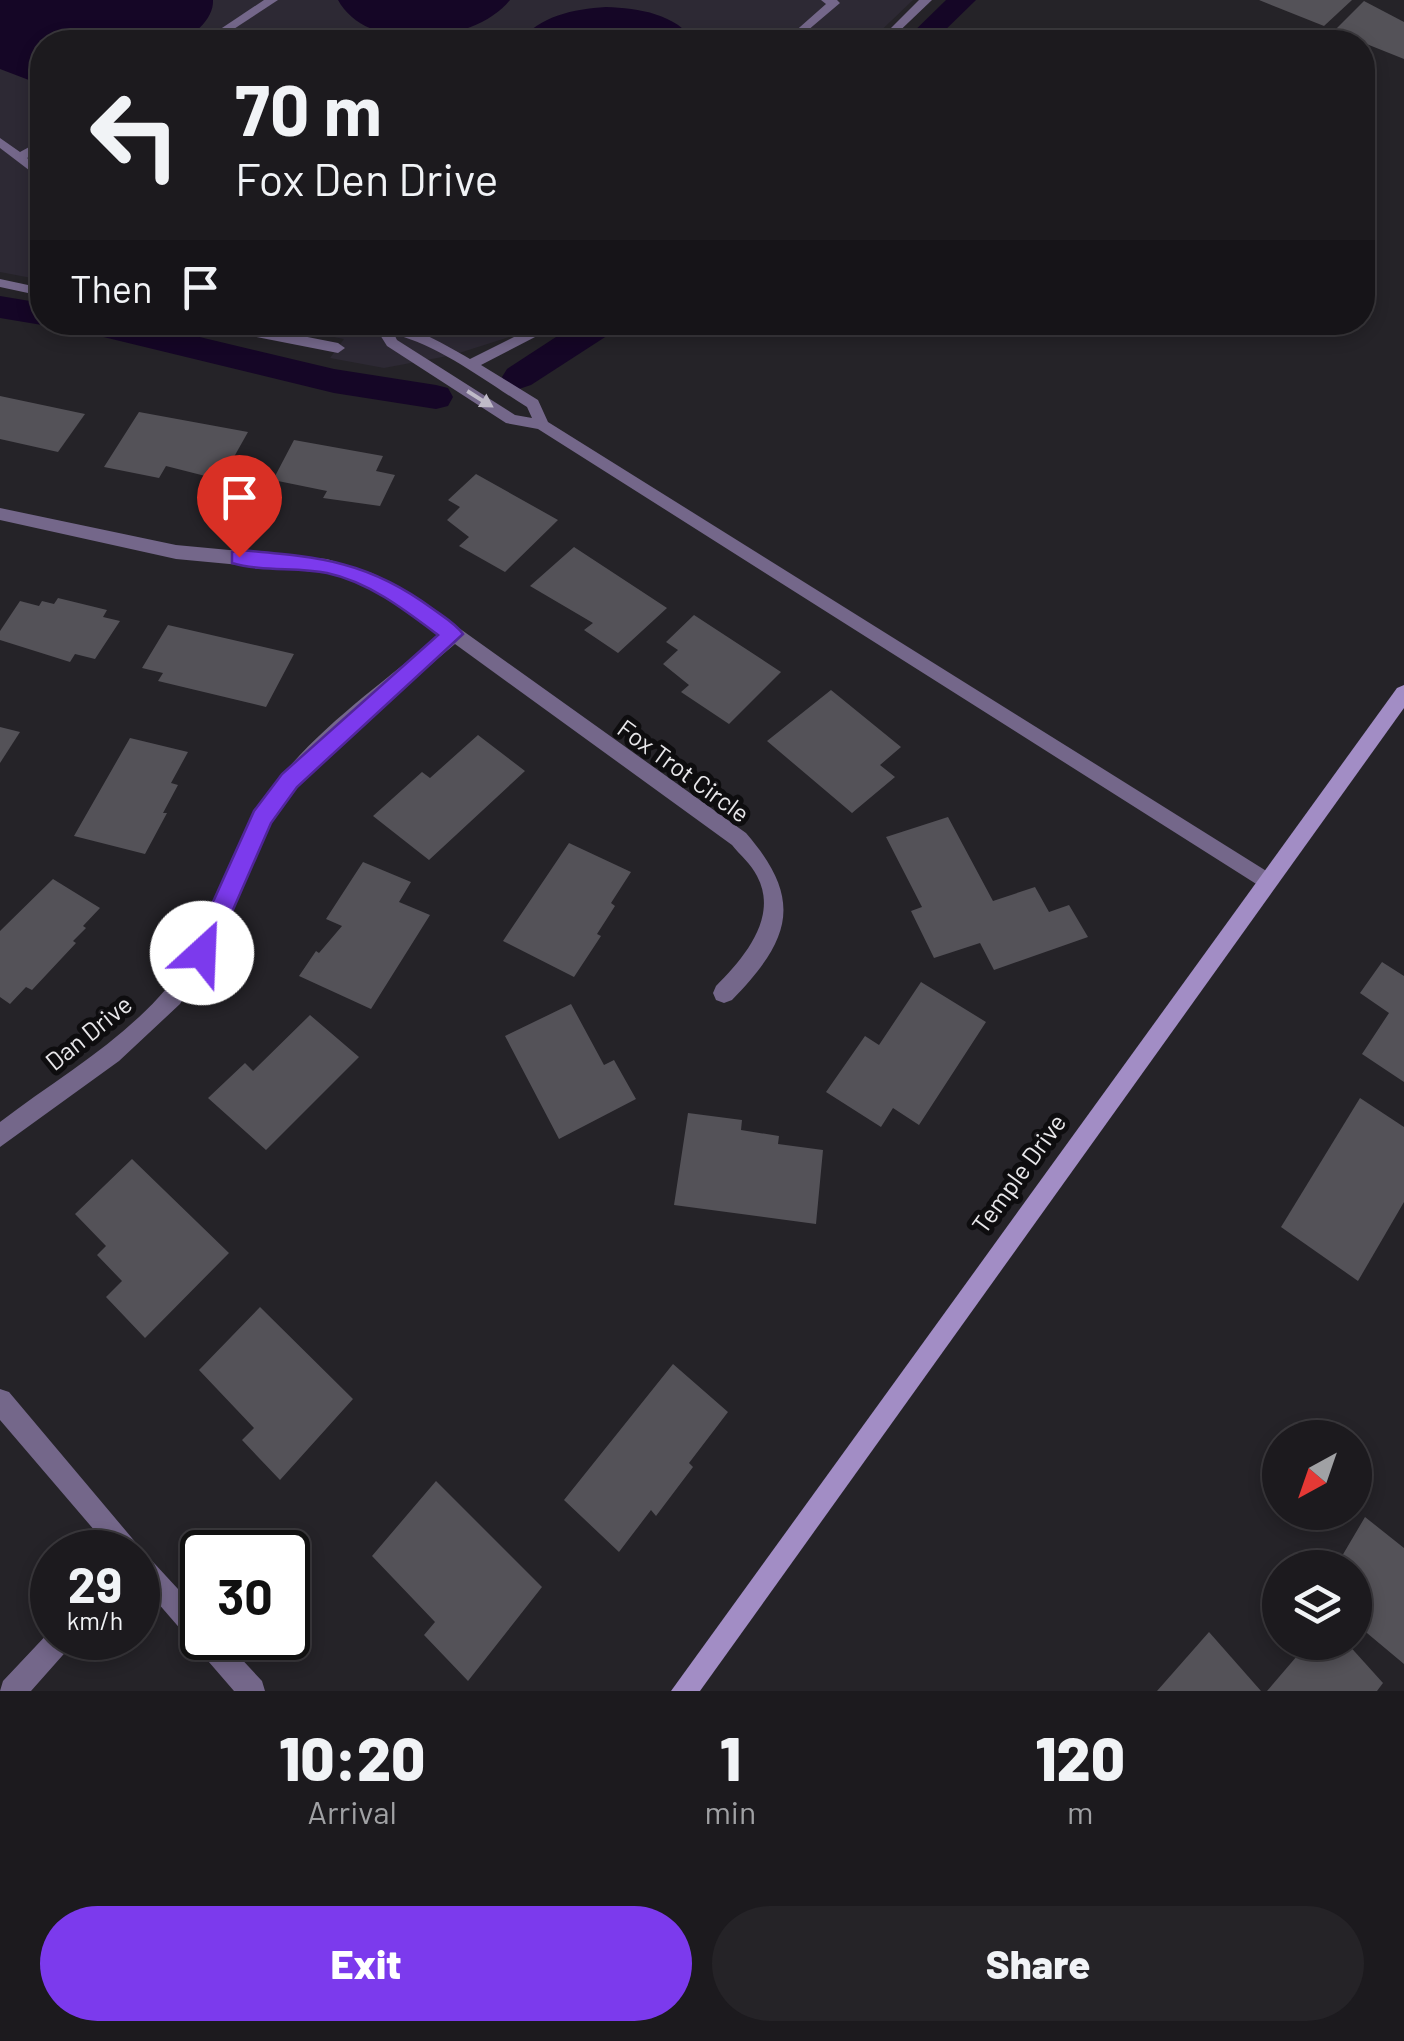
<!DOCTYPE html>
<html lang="en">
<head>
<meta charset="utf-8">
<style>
	:root { --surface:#1c1a1e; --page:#252327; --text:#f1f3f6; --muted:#a0a1a4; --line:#3a383c; --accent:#7c3aed }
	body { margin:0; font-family:Barlow,sans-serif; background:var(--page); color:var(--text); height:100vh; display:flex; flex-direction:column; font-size:38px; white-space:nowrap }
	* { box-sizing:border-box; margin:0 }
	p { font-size:32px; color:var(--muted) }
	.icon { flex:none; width:55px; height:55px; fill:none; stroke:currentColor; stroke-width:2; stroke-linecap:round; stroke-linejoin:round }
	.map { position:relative; height:1691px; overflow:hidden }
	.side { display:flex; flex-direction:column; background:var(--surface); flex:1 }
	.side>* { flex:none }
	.banner { position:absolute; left:30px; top:30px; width:1345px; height:305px; border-radius:40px; box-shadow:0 5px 15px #0003,0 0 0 2px var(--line); background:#1c1a1e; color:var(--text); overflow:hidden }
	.needle { width:65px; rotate:220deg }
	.buttons { position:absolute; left:1262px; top:1420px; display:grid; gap:20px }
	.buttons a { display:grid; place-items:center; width:110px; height:110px; border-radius:50%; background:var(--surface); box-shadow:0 5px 15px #0003,0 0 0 2px var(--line); font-size:50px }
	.speed { position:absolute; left:30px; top:1530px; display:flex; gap:20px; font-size:50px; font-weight:700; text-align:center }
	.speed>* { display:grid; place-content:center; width:130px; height:130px; border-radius:50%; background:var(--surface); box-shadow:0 5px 15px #0003,0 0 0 2px var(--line); line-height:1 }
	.speed small { font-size:25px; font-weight:400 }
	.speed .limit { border:5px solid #111; border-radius:15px; background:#fff; color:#111 }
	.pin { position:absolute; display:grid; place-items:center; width:85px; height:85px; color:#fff; margin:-102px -42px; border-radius:50% 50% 50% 0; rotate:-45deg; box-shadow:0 0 10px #0007 }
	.pin .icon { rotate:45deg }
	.me { position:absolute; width:110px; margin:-55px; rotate:25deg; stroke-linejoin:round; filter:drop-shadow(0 0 8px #0008) }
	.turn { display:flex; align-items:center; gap:35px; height:210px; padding:0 40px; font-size:45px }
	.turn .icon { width:130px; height:130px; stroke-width:2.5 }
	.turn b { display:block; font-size:70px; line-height:85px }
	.then { display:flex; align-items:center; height:95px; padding:0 40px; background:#0003; gap:20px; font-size:38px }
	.eta { display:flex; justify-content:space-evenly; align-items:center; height:170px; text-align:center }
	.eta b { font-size:60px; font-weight:800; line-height:70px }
	.cta { display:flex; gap:20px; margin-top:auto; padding:20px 40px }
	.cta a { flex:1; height:115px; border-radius:60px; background:var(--accent); color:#fff; font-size:40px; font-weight:800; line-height:115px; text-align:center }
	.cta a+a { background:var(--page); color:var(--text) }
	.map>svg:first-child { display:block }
	.built { fill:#2d2934 }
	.water { fill:#150626 }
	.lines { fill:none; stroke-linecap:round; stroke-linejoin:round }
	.canal { fill:#150626; fill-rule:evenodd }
	.building { fill:#545258 }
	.lane { fill:#74678a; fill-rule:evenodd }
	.street { fill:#74678a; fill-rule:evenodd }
	.secondary { fill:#a28dc5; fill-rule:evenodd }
	.oneway { fill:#bfbac8 }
	.route { fill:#7c3aed; stroke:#51269a; stroke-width:2.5 }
	.labels { text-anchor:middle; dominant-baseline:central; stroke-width:10; stroke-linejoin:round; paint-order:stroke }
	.street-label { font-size:25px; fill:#e8e7ea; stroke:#0e0d0f }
</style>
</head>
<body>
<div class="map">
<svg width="1404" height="1691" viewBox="0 0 1404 1691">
	<rect width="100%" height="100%" fill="#252328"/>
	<g class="built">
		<path d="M 0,0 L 913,0 L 869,42 L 42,42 L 42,280 L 0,272 Z"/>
		<path d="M 260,323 L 538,323 L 519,334 L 453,355 L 384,368 L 330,358 L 344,339 Z"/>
	</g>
	<g class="water">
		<path d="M 0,0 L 213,0 C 214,20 191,39 172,42 C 136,49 80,42 42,42 L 42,85 L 0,69 Z"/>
		<path d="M 338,0 L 510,0 C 475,44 368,55 338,0 Z"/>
		<path d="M 606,7 C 639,8 676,14 695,42 L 519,42 C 540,16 573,9 606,7 Z"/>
	</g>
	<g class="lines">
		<g class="canal">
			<path d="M 946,0 L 976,0 L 933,42 L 903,42 Z"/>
			<path d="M 0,296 L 42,303 L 42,322 L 52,322 L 42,325 L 0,318 Z"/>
			<path d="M 71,322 L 137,322 L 334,369 L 436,385 L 448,388 L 453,397 L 448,406 L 436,409 L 334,393 L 87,333 L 75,330 Z"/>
			<path d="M 579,322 L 620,322 L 616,330 L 531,385 L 519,389 L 507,385 L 502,377 L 507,369 Z"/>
		</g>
	</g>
	<g class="building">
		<path d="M 1259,0 L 1352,0 L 1324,26 Z"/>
		<path d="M 1364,1 L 1404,22 L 1404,59 L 1334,31 Z"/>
		<path d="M 0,396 L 85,414 L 58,452 L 0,439 Z"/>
		<path d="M 139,412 L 248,432 L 221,480 L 166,466 L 159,478 L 104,467 Z"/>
		<path d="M 294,440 L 383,456 L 376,471 L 395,475 L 380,506 L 323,498 L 327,491 L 273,480 Z"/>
		<path d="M 476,474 L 558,520 L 505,572 L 459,546 L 469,537 L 447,520 L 460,507 L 448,500 Z"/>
		<path d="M 574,547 L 667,608 L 618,653 L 584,630 L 593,623 L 530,586 Z"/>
		<path d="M 58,598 L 107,610 L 103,617 L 120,621 L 95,659 L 75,654 L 70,662 L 0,640 L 0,631 L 20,601 L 39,606 L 42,601 L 54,604 Z"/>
		<path d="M 694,615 L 781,672 L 729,724 L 681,692 L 689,685 L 663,664 L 678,650 L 666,642 Z"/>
		<path d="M 168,625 L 294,654 L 266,707 L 158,681 L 163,673 L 142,668 Z"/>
		<path d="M 831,690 L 901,747 L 880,765 L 895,777 L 852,813 L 767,741 Z"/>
		<path d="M 0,727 L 20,732 L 0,763 Z"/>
		<path d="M 478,735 L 525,771 L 429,860 L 373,816 L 422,772 L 430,778 Z"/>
		<path d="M 130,738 L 188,752 L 171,783 L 178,785 L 163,813 L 167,813 L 145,854 L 74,836 Z"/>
		<path d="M 948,817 L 993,901 L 1035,887 L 1049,912 L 1069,905 L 1088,937 L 994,970 L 980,943 L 934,958 L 911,911 L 922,907 L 886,837 Z"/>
		<path d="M 569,843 L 631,872 L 611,903 L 615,906 L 597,934 L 601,936 L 574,977 L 503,941 Z"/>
		<path d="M 363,862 L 411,882 L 399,902 L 430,915 L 371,1009 L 299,976 L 316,951 L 319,953 L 342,926 L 326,919 Z"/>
		<path d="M 53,879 L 100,908 L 83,926 L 86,928 L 73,941 L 76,943 L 32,990 L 26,987 L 10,1004 L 0,997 L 0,931 Z"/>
		<path d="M 1382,962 L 1404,976 L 1404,1082 L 1362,1054 L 1389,1013 L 1360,993 Z"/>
		<path d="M 921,982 L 986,1022 L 919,1125 L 893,1108 L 881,1127 L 826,1092 L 865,1036 L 879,1045 Z"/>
		<path d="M 571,1004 L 604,1065 L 614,1060 L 636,1099 L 559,1139 L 505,1036 Z"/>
		<path d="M 310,1015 L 359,1057 L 266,1150 L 208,1098 L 245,1063 L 253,1071 Z"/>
		<path d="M 1360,1098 L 1404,1127 L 1404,1202 L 1358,1281 L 1281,1227 Z"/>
		<path d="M 688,1113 L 742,1120 L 741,1130 L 779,1136 L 778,1144 L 823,1150 L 816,1224 L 674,1205 Z"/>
		<path d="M 132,1159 L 229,1253 L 145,1338 L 106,1297 L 122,1281 L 97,1255 L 106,1246 L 75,1214 Z"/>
		<path d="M 260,1307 L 353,1399 L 280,1480 L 242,1440 L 254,1428 L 199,1370 Z"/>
		<path d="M 673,1364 L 728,1412 L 689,1463 L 693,1467 L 656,1516 L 651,1510 L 619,1552 L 564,1500 Z"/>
		<path d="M 436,1481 L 542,1587 L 468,1681 L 424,1635 L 435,1622 L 372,1556 Z"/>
		<path d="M 1365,1517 L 1404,1548 L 1404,1664 L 1355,1623 L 1355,1568 L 1335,1568 Z"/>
		<path d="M 1209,1632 L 1261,1691 L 1157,1691 Z"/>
		<path d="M 1309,1642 L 1346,1642 L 1383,1683 L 1377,1691 L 1267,1691 Z"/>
	</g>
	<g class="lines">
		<g class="lane">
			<path d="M 264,0 L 278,0 L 214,42 L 201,42 Z"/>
			<path d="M 821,0 L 837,0 L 840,3 L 794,42 L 783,42 L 826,4 Z"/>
			<path d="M 919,0 L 932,0 L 888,42 L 877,42 Z"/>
			<path d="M 0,138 L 20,152 L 42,140 L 42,149 L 27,158 L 42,170 L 42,180 L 0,148 Z"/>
			<path d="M 0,279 L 42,288 L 42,296 L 0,287 Z"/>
			<path d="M 198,322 L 231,322 L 338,343 L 345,348 L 338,353 L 205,327 Z"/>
			<path d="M 371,322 C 408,322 439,341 470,359 L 544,322 L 564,322 L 481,365 L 538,400 L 548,422 L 1273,875 L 1276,881 L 1273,887 L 1267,889 L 1261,887 L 538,429 L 506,423 L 387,346 L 377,330 L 371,328 ZM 394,334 C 442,347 485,381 527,407 L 532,418 L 515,415 L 397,340 Z"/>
		</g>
		<g class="street">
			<path d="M 0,508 L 176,545 L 327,559 L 372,573 L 410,593 L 746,833 C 804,900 791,939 732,1000 L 724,1003 L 716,1000 L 713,993 L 716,986 C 744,958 779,917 757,876 C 751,864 740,855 732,845 L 455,644 L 330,750 L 285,800 L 259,844 L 207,962 L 180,1004 L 119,1061 L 0,1147 L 0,1122 C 56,1079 120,1043 166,989 C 208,937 221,869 255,813 C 300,739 376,689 441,634 L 398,603 L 360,583 L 327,573 L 176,559 L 0,520 Z"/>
			<path d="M 0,1389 L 9,1392 L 142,1550 L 202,1615 L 202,1638 L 222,1638 L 262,1681 L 265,1691 L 234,1691 L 138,1580 L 138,1552 L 113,1552 L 0,1420 Z"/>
			<path d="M 52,1629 L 52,1638 L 74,1638 L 70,1647 L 31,1691 L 0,1691 L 3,1681 Z"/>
		</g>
		<path class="secondary" d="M 1404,685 L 1404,708 L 700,1691 L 671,1691 L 1397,688 Z"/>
	</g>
	<defs><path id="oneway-solid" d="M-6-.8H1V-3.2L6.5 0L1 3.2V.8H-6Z" transform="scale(2.5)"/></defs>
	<use class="oneway" href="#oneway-solid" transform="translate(480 399) rotate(32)"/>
	<path class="route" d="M 239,550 C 318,557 367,560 433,609 C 444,617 456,624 463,634 L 297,787 L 271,823 L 211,960 L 202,963 L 194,960 L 190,953 L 254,811 L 282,774 L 438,635 C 405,610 369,582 327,573 C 296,567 262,572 232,563 L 232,552 Z"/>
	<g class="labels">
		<g class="street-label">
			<text transform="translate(684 770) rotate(36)">Fox Trot Circle</text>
			<text transform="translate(88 1032) rotate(-39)">Dan Drive</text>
			<text transform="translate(1018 1173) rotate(-54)">Temple Drive</text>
		</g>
	</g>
</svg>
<div class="buttons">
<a><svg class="needle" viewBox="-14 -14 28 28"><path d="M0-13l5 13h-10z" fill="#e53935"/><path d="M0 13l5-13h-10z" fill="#a0a1a4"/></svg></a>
<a><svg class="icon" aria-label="layers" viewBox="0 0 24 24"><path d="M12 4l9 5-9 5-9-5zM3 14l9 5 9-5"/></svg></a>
</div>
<div class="speed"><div>29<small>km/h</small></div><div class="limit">30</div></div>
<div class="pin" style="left:239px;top:557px;background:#d93025"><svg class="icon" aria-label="arrive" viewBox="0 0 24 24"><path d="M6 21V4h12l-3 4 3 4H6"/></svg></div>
<svg class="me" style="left:202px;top:953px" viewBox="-20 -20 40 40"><circle r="19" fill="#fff"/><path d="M0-13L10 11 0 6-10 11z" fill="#7c3aed"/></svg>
<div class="banner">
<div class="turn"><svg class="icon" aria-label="left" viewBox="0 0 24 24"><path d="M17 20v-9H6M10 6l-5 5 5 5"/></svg><div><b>70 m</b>Fox Den Drive</div></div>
<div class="then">Then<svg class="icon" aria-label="arrive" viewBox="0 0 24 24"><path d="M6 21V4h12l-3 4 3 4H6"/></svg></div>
</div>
</div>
<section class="side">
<div class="eta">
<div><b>10:20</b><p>Arrival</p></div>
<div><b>1</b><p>min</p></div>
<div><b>120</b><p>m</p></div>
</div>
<div class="cta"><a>Exit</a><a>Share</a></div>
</section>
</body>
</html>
